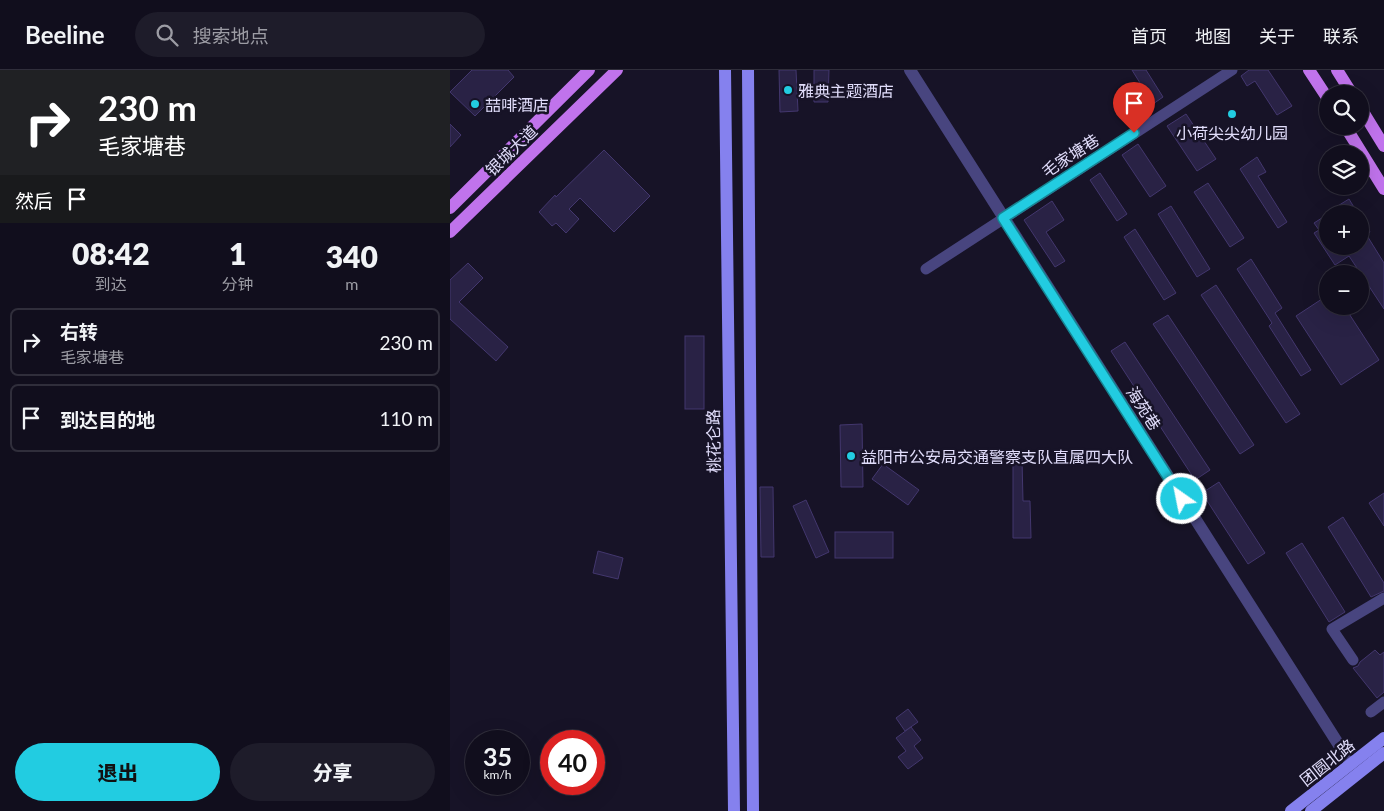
<!DOCTYPE html>
<html lang="zh">
<head>
<meta charset="utf-8">
<style>
	:root { --surface:#110e1d; --page:#1e1c2a; --text:#f1f3f6; --muted:#9c9ca4; --line:#302e3b; --accent:#22cce1 }
	body { margin:0; font-family:Lato,"Noto Sans SC",sans-serif; background:var(--page); color:var(--text); height:100vh; display:flex; flex-direction:column; font-size:19px; white-space:nowrap }
	* { box-sizing:border-box; margin:0 }
	p { font-size:16px; color:var(--muted) }
	.icon { flex:none; width:28px; height:28px; fill:none; stroke:currentColor; stroke-width:2; stroke-linecap:round; stroke-linejoin:round }
	.map { position:relative; flex:1; overflow:hidden }
	.side { display:flex; flex-direction:column; background:var(--surface); width:450px }
	.side>* { flex:none }
	.banner { background:#202124; color:#fff; overflow:hidden }
	.tools { position:absolute; left:869px; top:15px; display:grid; gap:10px }
	.tools a { display:grid; place-items:center; width:50px; height:50px; border-radius:50%; background:var(--surface); box-shadow:0 5px 20px #0002,0 0 0 1px var(--line); font-size:25px }
	.speed { position:absolute; left:15px; top:660px; display:flex; gap:10px; font-size:25px; font-weight:700; text-align:center }
	.speed>* { display:grid; place-content:center; width:65px; height:65px; border-radius:50%; background:var(--surface); box-shadow:0 5px 20px #0002,0 0 0 1px var(--line); line-height:1 }
	.speed small { font-size:12px; font-weight:400 }
	.speed .limit { border:8px solid #d22; background:#fff; color:#111 }
	.pin { position:absolute; display:grid; place-items:center; width:42px; height:42px; color:#fff; margin:-51px -21px; border-radius:50% 50% 50% 0; rotate:-45deg; box-shadow:0 0 5px #0007 }
	.pin .icon { rotate:45deg }
	.me { position:absolute; width:55px; margin:-28px; rotate:327deg; stroke-linejoin:round; filter:drop-shadow(0 0 4px #0008) }
	.turn { display:flex; align-items:center; gap:18px; height:105px; padding:0 15px; font-size:22px }
	.turn .icon { width:65px; height:65px; stroke-width:2.5 }
	.turn b { display:block; font-size:35px; line-height:42px }
	.then { display:flex; align-items:center; height:48px; padding:0 15px; background:#0003; gap:10px; font-size:19px }
	.eta { display:flex; justify-content:space-evenly; align-items:center; height:85px; text-align:center }
	.eta b { font-size:30px; font-weight:800; line-height:35px }
	.cta { display:flex; gap:10px; margin-top:auto; padding:10px 15px }
	.cta a { flex:1; height:58px; border-radius:30px; background:var(--accent); color:#111; font-size:20px; font-weight:800; line-height:58px; text-align:center }
	.cta a+a { background:var(--page); color:var(--text) }
	ul { padding:0; list-style:none }
	li { display:flex; align-items:center; gap:15px; height:68px; margin:0 10px 8px; padding:0 5px; border:2px solid var(--line); border-radius:8px }
	li div { flex:1 }
	li b { display:block; font-size:19px }
	li em { font-style:normal }
	header { display:flex; align-items:center; gap:30px; box-sizing:border-box; height:70px; padding:0 25px; background:var(--surface); border-bottom:1px solid var(--line) }
	header strong { font-size:24px }
	nav { display:flex; gap:28px; margin-inline-start:auto; font-size:18px }
	.search { width:350px; height:45px; background:var(--page); display:flex; align-items:center; gap:12px; box-sizing:border-box; padding:0 18px; border-radius:28px; color:var(--muted); font-size:19px }
	main { display:flex; flex:1; min-height:0 }
	.map>svg:first-child { display:block }
	.building { fill:#292245; stroke:#43376e }
	.lines { fill:none; stroke-linecap:round; stroke-linejoin:round }
	.minor { stroke:#48457f; stroke-width:11 }
	.tertiary { stroke:#48457f; stroke-width:12 }
	.secondary { stroke:#8581ee; stroke-width:12 }
	.primary { stroke:#c073ec; stroke-width:12 }
	.route-casing { stroke:#168592; stroke-width:12 }
	.route { stroke:#22cce1; stroke-width:9 }
	.poi-dot { fill:#22cce1; stroke:#171327; stroke-width:2 }
	.labels { text-anchor:middle; dominant-baseline:central; stroke-width:5; stroke-linejoin:round; paint-order:stroke }
	.poi-label { font-size:16px; fill:#e1ddfb; stroke:#171327; text-anchor:start }
	.street-label { font-size:16px; fill:#e1ddfb; stroke:#171327 }
</style>
</head>
<body>
<header>
<strong>Beeline</strong>
<div class="search"><svg class="icon" aria-label="search" viewBox="0 0 24 24"><circle cx="10" cy="10" r="6"/><path d="M15 15l6 6"/></svg>搜索地点</div>
<nav><a>首页</a><a>地图</a><a>关于</a><a>联系</a></nav>
</header>
<main>
<section class="side">
<div class="banner">
<div class="turn"><svg class="icon" aria-label="right" viewBox="0 0 24 24"><path d="M7 20v-9h11M14 6l5 5-5 5"/></svg><div><b>230 m</b>毛家塘巷</div></div>
<div class="then">然后<svg class="icon" aria-label="arrive" viewBox="0 0 24 24"><path d="M6 21V4h12l-3 4 3 4H6"/></svg></div>
</div>
<div class="eta">
<div><b>08:42</b><p>到达</p></div>
<div><b>1</b><p>分钟</p></div>
<div><b>340</b><p>m</p></div>
</div>
<ul>
<li><svg class="icon" aria-label="right" viewBox="0 0 24 24"><path d="M7 20v-9h11M14 6l5 5-5 5"/></svg><div><b>右转</b><p>毛家塘巷</p></div><em>230 m</em></li>
<li><svg class="icon" aria-label="arrive" viewBox="0 0 24 24"><path d="M6 21V4h12l-3 4 3 4H6"/></svg><div><b>到达目的地</b></div><em>110 m</em></li>
</ul>
<div class="cta"><a>退出</a><a>分享</a></div>
</section>
<div class="map">
<svg width="934" height="741" viewBox="0 0 934 741">
	<rect width="100%" height="100%" fill="#171327"/>
	<g class="building">
		<path d="M 22,0 L 58,0 L 64,7 L 25,46 L 0,22 Z"/>
		<path d="M 329,0 L 346,0 L 348,41 L 330,42 Z"/>
		<path d="M 364,0 L 379,0 L 378,32 L 364,32 Z"/>
		<path d="M 682,0 L 696,0 L 713,27 L 703,34 Z"/>
		<path d="M 799,0 L 818,0 L 842,36 L 827,45 L 805,11 L 797,16 L 791,6 Z"/>
		<path d="M 736,44 L 766,89 L 747,101 L 717,56 Z"/>
		<path d="M 0,54 L 11,65 L 0,77 Z"/>
		<path d="M 688,74 L 716,116 L 700,127 L 672,85 Z"/>
		<path d="M 154,80 L 200,126 L 164,162 L 130,128 L 119,139 L 129,149 L 116,163 L 106,153 L 102,156 L 89,142 L 105,125 L 106,127 Z"/>
		<path d="M 807,87 L 816,102 L 808,106 L 837,152 L 828,158 L 790,99 Z"/>
		<path d="M 650,103 L 677,144 L 667,151 L 640,110 Z"/>
		<path d="M 758,113 L 794,168 L 780,177 L 744,122 Z"/>
		<path d="M 899,129 L 908,144 L 891,144 L 886,137 Z"/>
		<path d="M 602,131 L 614,150 L 596,162 L 615,191 L 605,197 L 574,150 Z"/>
		<path d="M 721,136 L 760,199 L 747,207 L 708,144 Z"/>
		<path d="M 875,146 L 878,150 L 878,176 L 895,176 L 899,182 L 910,176 L 910,146 L 920,162 L 916,164 L 934,193 L 934,239 L 899,186 L 885,195 L 864,163 L 869,160 L 864,153 Z"/>
		<path d="M 685,159 L 726,223 L 714,230 L 674,167 Z"/>
		<path d="M 801,189 L 832,238 L 825,243 L 861,300 L 851,306 L 819,256 L 822,253 L 787,199 Z"/>
		<path d="M 18,193 L 33,208 L 9,232 L 58,277 L 46,291 L 0,249 L 0,210 Z"/>
		<path d="M 766,215 L 850,344 L 836,353 L 751,225 Z"/>
		<path d="M 878,225 L 878,236 L 894,236 L 929,290 L 891,315 L 846,246 Z"/>
		<path d="M 718,245 L 804,375 L 790,384 L 703,254 Z"/>
		<rect x="235" y="266" width="19" height="73"/>
		<path d="M 675,272 L 760,400 L 745,410 L 661,281 Z"/>
		<path d="M 412,354 L 413,417 L 391,417 L 390,355 Z"/>
		<path d="M 563,390 L 572,390 L 573,431 L 580,431 L 581,468 L 563,468 Z"/>
		<path d="M 433,394 L 469,420 L 458,435 L 422,409 Z"/>
		<path d="M 769,412 L 815,483 L 798,494 L 752,423 Z"/>
		<path d="M 310,417 L 323,417 L 324,487 L 311,487 Z"/>
		<path d="M 934,423 L 934,456 L 919,433 Z"/>
		<path d="M 356,430 L 379,482 L 366,488 L 343,436 Z"/>
		<path d="M 893,447 L 934,513 L 934,521 L 921,527 L 878,457 Z"/>
		<rect x="385" y="462" width="58" height="26"/>
		<path d="M 852,473 L 895,542 L 879,552 L 836,483 Z"/>
		<path d="M 148,481 L 173,488 L 168,509 L 143,503 Z"/>
		<path d="M 925,580 L 930,585 L 934,582 L 934,622 L 927,628 L 903,598 L 908,596 L 910,592 Z"/>
		<path d="M 458,639 L 468,652 L 455,661 L 446,648 Z"/>
		<path d="M 461,657 L 471,670 L 464,676 L 473,688 L 458,699 L 448,687 L 456,681 L 446,668 Z"/>
	</g>
	<g class="lines">
		<g class="minor">
			<path d="M 476,199 L 782,0"/>
			<path d="M 903,590 L 882,559 L 934,528"/>
			<path d="M 921,642 L 934,632"/>
		</g>
		<path class="tertiary" d="M 460,0 L 901,694"/>
		<g class="secondary">
			<path d="M 275,0 L 284,741"/>
			<path d="M 298,0 L 303,741"/>
			<path d="M 841,741 L 934,668"/>
			<path d="M 861,741 L 934,683"/>
		</g>
		<g class="primary">
			<path d="M 859,0 L 878,29"/>
			<path d="M 887,0 L 902,24"/>
			<path d="M 910,37 L 934,76"/>
			<path d="M 895,56 L 934,119"/>
			<path d="M 0,138 L 139,0"/>
			<path d="M 0,162 L 167,0"/>
		</g>
	</g>
	<g class="lines">
		<g class="route-casing">
			<path id="route" d="M 684,63 L 553,148 L 732,429"/>
		</g>
		<use href="#route" class="route"/>
	</g>
	<g class="poi-dot">
		<circle cx="338" cy="20" r="5"/>
		<circle cx="25" cy="34" r="5"/>
		<circle cx="782" cy="44" r="5"/>
		<circle cx="401" cy="386" r="5"/>
	</g>
	<g class="labels">
		<g class="poi-label">
			<text x="348" y="20">雅典主题酒店</text>
			<text x="35" y="34">喆啡酒店</text>
			<text x="782" y="62" text-anchor="middle">小荷尖尖幼儿园</text>
			<text x="411" y="386">益阳市公安局交通警察支队直属四大队</text>
		</g>
		<g class="street-label">
			<text transform="translate(61 80) rotate(-44)">银城大道</text>
			<text transform="translate(620 85) rotate(-33)">毛家塘巷</text>
			<text transform="translate(694 338) rotate(57)">海苑巷</text>
			<text transform="translate(263 371) rotate(-91)">桃花仑路</text>
			<text transform="translate(877 692) rotate(-38)">团圆北路</text>
		</g>
	</g>
</svg>
<div class="tools">
<a><svg class="icon" aria-label="search" viewBox="0 0 24 24"><circle cx="10" cy="10" r="6"/><path d="M15 15l6 6"/></svg></a>
<a><svg class="icon" aria-label="layers" viewBox="0 0 24 24"><path d="M12 4l9 5-9 5-9-5zM3 14l9 5 9-5"/></svg></a>
<a>+</a>
<a>−</a>
</div>
<div class="speed"><div>35<small>km/h</small></div><div class="limit">40</div></div>
<div class="pin" style="left:684px;top:63px;background:#d93025"><svg class="icon" aria-label="arrive" viewBox="0 0 24 24"><path d="M6 21V4h12l-3 4 3 4H6"/></svg></div>
<svg class="me" style="left:732px;top:429px" viewBox="-20 -20 40 40"><circle r="17" fill="#22cce1" stroke="#fff" stroke-width="3"/><path d="M0-11L8 9 0 5-8 9z" fill="#fff"/></svg>
</div>
</main>
</body>
</html>
